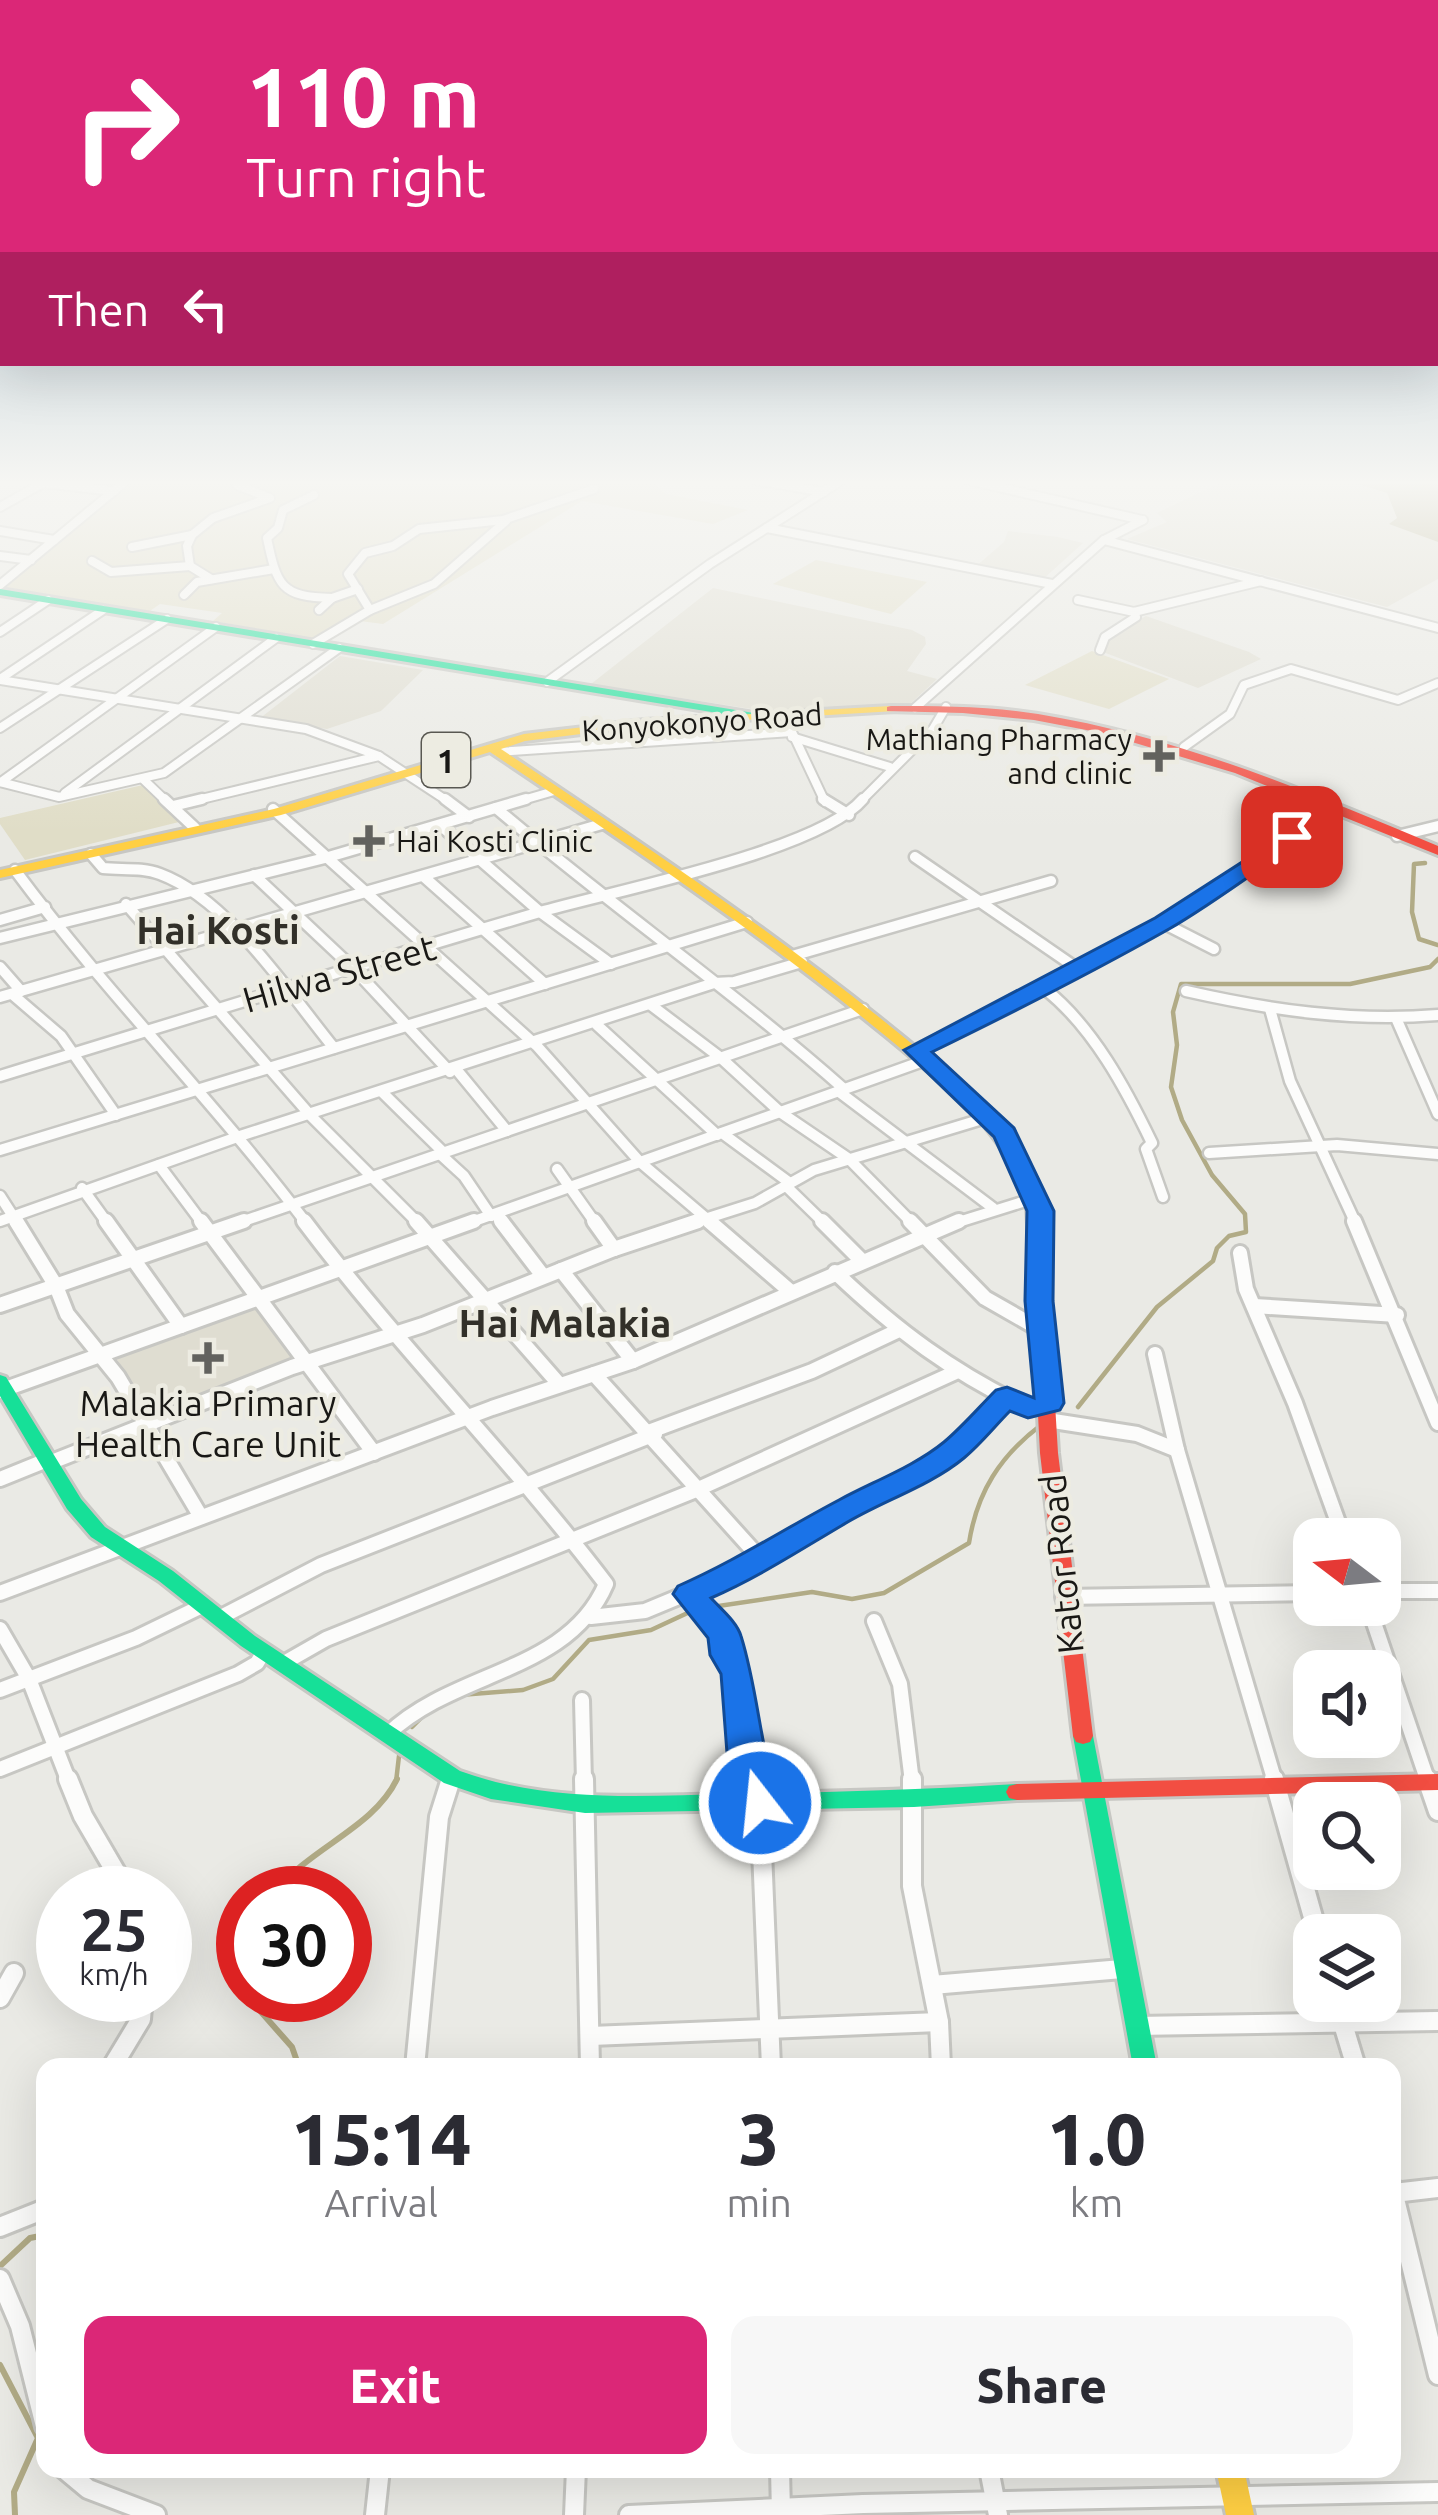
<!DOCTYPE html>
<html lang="en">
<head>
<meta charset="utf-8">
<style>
	:root { --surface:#fff; --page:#f7f7f7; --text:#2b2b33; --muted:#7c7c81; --accent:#db2777 }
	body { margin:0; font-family:Ubuntu,sans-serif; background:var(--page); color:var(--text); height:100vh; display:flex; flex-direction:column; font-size:45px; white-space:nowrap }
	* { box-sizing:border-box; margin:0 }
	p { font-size:39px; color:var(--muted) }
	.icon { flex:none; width:66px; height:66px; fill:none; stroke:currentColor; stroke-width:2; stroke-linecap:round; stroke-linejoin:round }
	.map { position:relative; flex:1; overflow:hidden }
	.details { position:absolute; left:36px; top:2058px; width:1365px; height:420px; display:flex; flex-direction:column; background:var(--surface); border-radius:24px; box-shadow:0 12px 48px #0002 }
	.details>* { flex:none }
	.hud { position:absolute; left:0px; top:0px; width:1440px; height:366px; box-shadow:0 12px 48px #0002; background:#db2777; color:#fff; overflow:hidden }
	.needle { width:78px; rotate:286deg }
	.fabs { position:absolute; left:1293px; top:1518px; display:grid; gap:24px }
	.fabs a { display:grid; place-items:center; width:108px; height:108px; border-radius:24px; background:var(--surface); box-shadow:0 12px 48px #0002; font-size:60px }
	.speed { position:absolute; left:36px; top:1866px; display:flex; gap:24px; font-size:60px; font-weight:700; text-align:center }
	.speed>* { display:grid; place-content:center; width:156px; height:156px; border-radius:50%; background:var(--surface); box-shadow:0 12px 48px #0002; line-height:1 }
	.speed small { font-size:30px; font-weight:400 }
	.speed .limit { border:18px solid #d22; background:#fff; color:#111 }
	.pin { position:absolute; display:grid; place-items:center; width:102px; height:102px; color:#fff; margin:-51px; border-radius:24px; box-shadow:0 6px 18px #0006 }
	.me { position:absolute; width:132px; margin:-66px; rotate:344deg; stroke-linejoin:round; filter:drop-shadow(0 0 9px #0008) }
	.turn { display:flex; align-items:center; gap:42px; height:252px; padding:0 48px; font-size:54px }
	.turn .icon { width:156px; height:156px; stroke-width:2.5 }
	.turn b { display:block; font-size:84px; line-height:102px }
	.then { display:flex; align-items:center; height:114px; padding:0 48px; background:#0003; gap:24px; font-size:45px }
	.eta { display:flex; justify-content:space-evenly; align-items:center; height:204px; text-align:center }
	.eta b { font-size:72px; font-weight:800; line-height:84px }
	.cta { display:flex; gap:24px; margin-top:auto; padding:24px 48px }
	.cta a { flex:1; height:138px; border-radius:24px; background:var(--accent); color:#fff; font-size:48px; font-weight:800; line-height:138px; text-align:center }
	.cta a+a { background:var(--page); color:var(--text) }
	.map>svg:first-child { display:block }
	.built { fill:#dfddd1 }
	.green { fill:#e0ddc7 }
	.water { fill:#b1ab86 }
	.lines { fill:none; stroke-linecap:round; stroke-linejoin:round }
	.stream-far1 { stroke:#b1ab86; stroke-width:4.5 }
	.stream { stroke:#b1ab86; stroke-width:6 }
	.street-far3-casing { stroke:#c7c7c3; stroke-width:12 }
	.street-far2-casing { stroke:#c7c7c3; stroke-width:15 }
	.street-far1-casing { stroke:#c7c7c3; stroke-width:20 }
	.street-casing { stroke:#c7c7c3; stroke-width:24 }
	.fast-casing { stroke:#c7c7c3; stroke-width:6 }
	.slow-casing { stroke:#c7c7c3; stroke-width:6 }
	.jam-casing { stroke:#c7c7c3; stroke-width:6 }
	.street-far3 { stroke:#fcfcfb; stroke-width:8 }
	.street-far2 { stroke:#fcfcfb; stroke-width:10 }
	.street-far1 { stroke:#fcfcfb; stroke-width:14 }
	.street { stroke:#fcfcfb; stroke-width:18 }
	.fast { fill:#16e098; fill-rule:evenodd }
	.slow { fill:#ffcf43; fill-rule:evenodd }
	.jam { fill:#f24e42; fill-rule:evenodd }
	.route { fill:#1a73e8; stroke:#114b97; stroke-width:3 }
	.poi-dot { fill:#62625e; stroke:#edece2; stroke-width:4.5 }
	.labels { text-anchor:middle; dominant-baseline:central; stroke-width:9; stroke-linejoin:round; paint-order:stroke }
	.far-street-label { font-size:30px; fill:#191815; stroke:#edece2 }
	.far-poi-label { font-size:30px; fill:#191815; stroke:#edece2; text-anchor:end }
	.shield { fill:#edece2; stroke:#595852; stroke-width:3 }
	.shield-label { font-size:33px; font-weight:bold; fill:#191815 }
	.street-label { font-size:36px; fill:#191815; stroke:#edece2 }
	.poi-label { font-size:36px; fill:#191815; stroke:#edece2 }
	.neighbourhood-label { font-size:39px; font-weight:bold; fill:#323029; stroke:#edece2 }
</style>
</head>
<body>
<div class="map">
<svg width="1438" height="2515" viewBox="0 0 1438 2515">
	<rect width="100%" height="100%" fill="#eaeae5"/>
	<g class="built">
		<path d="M 1226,480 L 1345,480 L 1387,493 L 1397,518 L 1391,524 L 1438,542 L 1438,579 L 1387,607 L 1127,539 L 1167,522 L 1157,513 Z"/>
		<path d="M 1008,531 L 1058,537 L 1083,543 L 1041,581 L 974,568 L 1004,542 Z"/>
		<path d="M 713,588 L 912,630 L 925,637 L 926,644 L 907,671 L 937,679 L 909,705 L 758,710 L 591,684 Z"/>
		<path d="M 1146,616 L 1249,652 L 1261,659 L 1198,688 L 1103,652 L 1108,637 Z"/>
		<path d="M 340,656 L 423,670 L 381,711 L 327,729 L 259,719 Z"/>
		<path d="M 259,1301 L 300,1361 L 149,1415 L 115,1356 Z"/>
	</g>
	<g class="green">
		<path d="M 134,480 L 650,480 L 666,494 L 748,510 L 713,524 L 582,501 L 383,624 L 360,621 L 311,638 L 213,621 L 222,613 L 160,604 L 147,613 L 4,589 Z"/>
		<path d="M 816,560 L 927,582 L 891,614 L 773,584 Z"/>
		<path d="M 1092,651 L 1169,679 L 1109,709 L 1025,685 Z"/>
		<path d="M 143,785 L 179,822 L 25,860 L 0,824 L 0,818 Z"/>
	</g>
	<path class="water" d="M 1345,480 L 1438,480 L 1438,542 L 1389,524 L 1397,518 L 1387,493 Z"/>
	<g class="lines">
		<g class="stream-far1">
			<path d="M 1425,863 L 1414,864 L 1412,912 L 1419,939 L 1438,945"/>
			<path d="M 1078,1407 L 1157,1307 L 1213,1261 L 1217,1248 L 1229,1236 L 1246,1232 L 1245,1214 L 1212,1175 L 1182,1120 L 1171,1087 L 1177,1045 L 1173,1012 L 1181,984 L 1350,984 L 1430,967 L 1438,959"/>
			<path d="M 705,1608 L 812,1592 L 852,1599 L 884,1593 L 969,1543 C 977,1492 1000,1456 1041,1425"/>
			<path d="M 460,1695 L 523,1690 L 553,1679 L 589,1640 L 651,1630 L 694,1610"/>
			<path d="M 412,1727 L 425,1714"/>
			<path d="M 396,1782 L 399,1756"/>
		</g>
		<g class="stream">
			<path d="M 275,1893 C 308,1848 373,1829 397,1779"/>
			<path d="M 243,1945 L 237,1971 L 243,1992"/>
			<path d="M 246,1995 L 292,2047 L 299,2067"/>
			<path d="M 0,2266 L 30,2238 L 45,2235"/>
			<path d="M 0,2365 L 38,2438 L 14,2492 L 15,2515"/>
		</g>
		<g class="street-far3-casing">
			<g id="street-far3">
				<path d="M 755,480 L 824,492"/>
				<path d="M 968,480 L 1142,520"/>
				<path d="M 314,495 L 283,510 L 278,528 L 267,538 C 277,586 281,597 332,598"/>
				<path d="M 0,507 L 43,483 L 114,491"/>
				<path d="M 767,528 L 1052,584"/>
				<path d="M 0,531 L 54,540"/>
				<path d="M 192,535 L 187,546 L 190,566 L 211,579"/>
				<path d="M 1104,540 L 1438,628"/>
				<path d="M 132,547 L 192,535 L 213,518 L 270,498 L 237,485 L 250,480"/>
				<path d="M 0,556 L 31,560"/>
				<path d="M 92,561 L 111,572 L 190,566"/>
				<path d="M 0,585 L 127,480"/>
				<path d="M 184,595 L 197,582 L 274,569"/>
				<path d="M 1078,600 L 1134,612 L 1261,581"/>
				<path d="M 319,610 L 332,598 L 358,589"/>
				<path d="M 370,610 L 434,584 L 506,521"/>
				<path d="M 0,632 L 48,600"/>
				<path d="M 313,644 L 370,610 L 348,574 L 365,553 L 393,546 L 419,529 L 503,520 L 594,489"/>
				<path d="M 1100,650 L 1105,637 L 1136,617 L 1134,612"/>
				<path d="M 0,679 L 103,610"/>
				<path d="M 0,680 L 306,729 L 379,756"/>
				<path d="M 547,682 L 710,564 L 842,480"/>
				<path d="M 915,708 L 1104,540 L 1143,520"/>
				<path d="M 784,715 L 825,802"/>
				<path d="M 0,728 L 167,619"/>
				<path d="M 792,737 L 890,767"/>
				<path d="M 1184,747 L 1230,714 L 1244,685 L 1291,669 L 1398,700 L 1438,683"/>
				<path d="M 498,752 L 792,732"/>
				<path d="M 144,780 L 167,802"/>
				<path d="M 0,782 L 59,797 L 164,773 L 339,648"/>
				<path d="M 1,782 L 216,627"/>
				<path d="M 65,793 L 276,638"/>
				<path d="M 189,802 L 379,756 L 449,802"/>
				<path d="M 516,802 L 554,791"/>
				<path d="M 860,802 L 933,729 L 946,707"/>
			</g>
		</g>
		<g class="street-far2-casing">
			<g id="street-far2">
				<path d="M 164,799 L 195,828"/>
				<path d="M 445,799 L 469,817"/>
				<path d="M 823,799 L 849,815"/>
				<path d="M 173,806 L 202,799"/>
				<path d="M 496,808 C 610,905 732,990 844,1089"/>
				<path d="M 273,809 L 537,1046 L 640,1162 L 713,1224"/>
				<path d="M 440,825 L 540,912 L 611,964"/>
				<path d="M 1397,836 L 1438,826"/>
				<path d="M 91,854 L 103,868 C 121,870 142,867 160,874 C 228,899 289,993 334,1048"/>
				<path d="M 915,857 L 1075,967"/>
				<path d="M 15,870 C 107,994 214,1101 307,1224"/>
				<path d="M 254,875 L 355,970 L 450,1072"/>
				<path d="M 423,876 L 545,984"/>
				<path d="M 126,904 L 311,1116 L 419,1224"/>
				<path d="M 0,920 L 45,907"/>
				<path d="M 1163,923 L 1214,949"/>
				<path d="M 0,938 L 325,858 L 526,799"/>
				<path d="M 792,956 L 1051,881"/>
				<path d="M 0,967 L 21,991"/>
				<path d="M 1045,989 C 1093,1027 1126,1089 1152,1143 L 1146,1149 L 1163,1197"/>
				<path d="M 1186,991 C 1270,1010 1352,1022 1438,1015"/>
				<path d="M 12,994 L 61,1036 L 116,1115"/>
				<path d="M 0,997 L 602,824"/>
				<path d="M 651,1005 L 721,1058 L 780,1112 L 849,1159 L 913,1224"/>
				<path d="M 1270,1009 L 1290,1081 L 1356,1224"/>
				<path d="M 1396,1018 L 1438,1114"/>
				<path d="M 597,1025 L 717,1135"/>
				<path d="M 916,1050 C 999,1011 1080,969 1160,924 C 1222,891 1279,848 1338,810"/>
				<path d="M 456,1069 L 507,1131"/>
				<path d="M 0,1076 C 180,1021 359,965 540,912 C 613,891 819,851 863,799"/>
				<path d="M 838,1091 L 993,1208"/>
				<path d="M 383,1093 L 444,1153"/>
				<path d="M 722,1133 L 790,1183"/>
				<path d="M 0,1150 L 747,922"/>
				<path d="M 1209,1153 L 1337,1145 L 1438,1154"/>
				<path d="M 440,1154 L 464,1176 L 491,1216"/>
				<path d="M 159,1165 L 203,1224"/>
				<path d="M 557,1169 L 596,1224"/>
				<path d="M 786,1186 L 825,1224"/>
				<path d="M 82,1188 L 108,1224"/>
				<path d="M 0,1196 L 18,1224"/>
				<path d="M 495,1214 L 503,1224"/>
				<path d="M 0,1221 L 243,1135 L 714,983 L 734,982 L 802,962"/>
				<path d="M 235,1224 L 863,1009"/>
				<path d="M 466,1224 L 926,1060"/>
				<path d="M 689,1224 L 755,1203 L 814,1170 L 989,1117"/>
				<path d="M 952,1224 L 1032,1199"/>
			</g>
		</g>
		<g class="street-far1-casing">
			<g id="street-far1">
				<path d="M 16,1221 L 56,1286 L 67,1314 L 118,1377 L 201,1517"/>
				<path d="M 106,1221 L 181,1326"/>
				<path d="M 201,1221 L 374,1453"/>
				<path d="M 304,1221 C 399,1347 510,1458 606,1584 C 568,1673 455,1670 388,1734"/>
				<path d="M 416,1221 L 559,1384"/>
				<path d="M 501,1221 L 543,1276"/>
				<path d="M 594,1221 L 614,1249"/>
				<path d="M 709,1221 L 791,1292"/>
				<path d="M 822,1221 L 861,1260"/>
				<path d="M 910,1221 L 985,1298 L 1041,1330"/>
				<path d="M 1354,1221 L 1438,1423"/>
				<path d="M 1240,1253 L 1246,1289 L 1295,1403 L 1344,1539"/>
				<path d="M 561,1270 L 633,1361"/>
				<path d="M 835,1272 C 897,1331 952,1372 1029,1409 L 1049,1403"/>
				<path d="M 0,1305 L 244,1221"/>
				<path d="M 1254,1306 L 1397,1315"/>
				<path d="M 1155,1354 L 1177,1450 L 1275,1782"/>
				<path d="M 594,1374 L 758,1556"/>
				<path d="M 0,1391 L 474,1221"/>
				<path d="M 1047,1420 L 1137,1434 L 1177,1450"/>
				<path d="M 651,1431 L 812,1371 L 897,1331"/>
				<path d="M 49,1463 L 292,1367 L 423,1325 L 614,1249 L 698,1221"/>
				<path d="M 0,1479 L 47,1460"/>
				<path d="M 1380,1591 L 1438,1591"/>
				<path d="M 0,1593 L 492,1408 L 633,1361 L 959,1221"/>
				<path d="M 689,1595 L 724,1635 L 726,1655 L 737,1674 L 744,1753 L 753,1782"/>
				<path d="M 1063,1597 L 1314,1593"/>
				<path d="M 1368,1605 L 1428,1782"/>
				<path d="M 221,1617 L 321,1565 L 655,1434"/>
				<path d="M 591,1617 L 645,1611 L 746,1569 L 758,1556 L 800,1540 L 827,1519 L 952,1452 L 1007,1397"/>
				<path d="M 874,1621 L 900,1684 L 912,1782"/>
				<path d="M 0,1629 L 29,1679 L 69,1782"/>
				<path d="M 284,1663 L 326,1639 L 696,1490 L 958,1371"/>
				<path d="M 0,1690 L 136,1638 L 202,1606"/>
				<path d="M 582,1700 L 584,1782"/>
				<path d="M 0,1769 L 238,1674 L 257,1663 L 264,1651"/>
				<path d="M 451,1782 L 452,1777"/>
			</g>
		</g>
		<g class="street-casing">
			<g id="street">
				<path d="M 68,1779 L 83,1816 L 128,1893"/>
				<path d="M 584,1779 L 590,2067"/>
				<path d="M 752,1779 L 760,1803 L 771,2067"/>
				<path d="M 912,1779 L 912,1886 L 939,2022 L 941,2067"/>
				<path d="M 1274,1779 L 1318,1935"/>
				<path d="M 1427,1779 L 1438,1811"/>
				<path d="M 932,1985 L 1122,1969"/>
				<path d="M 0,1998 L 14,1973"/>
				<path d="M 1336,2001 L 1356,2067"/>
				<path d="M 1136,2026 L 1438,2021"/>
				<path d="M 591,2036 L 939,2022"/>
				<path d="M 112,2067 L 141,2019 L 143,1995"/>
				<path d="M 415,2067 L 439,1817 L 451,1779"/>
				<path d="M 1392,2187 L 1438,2375"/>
				<path d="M 1394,2193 L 1438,2188"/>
				<path d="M 0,2227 L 45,2209"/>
				<path d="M 0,2279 L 20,2326 L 45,2426"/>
				<path d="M 64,2469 L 88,2489 L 156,2515"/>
				<path d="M 780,2469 L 781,2514"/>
				<path d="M 989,2469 L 998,2515"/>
				<path d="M 375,2515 L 380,2469"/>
				<path d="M 574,2515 L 576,2469"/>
				<path d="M 629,2515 L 863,2504 L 1438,2492"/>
			</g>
		</g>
		<g class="fast-casing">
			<g id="fast">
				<path d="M 0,589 L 760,714 L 766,717 L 760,720 L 0,595 Z"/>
				<path d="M 0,1375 L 6,1377 L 81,1499 L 105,1527 L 173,1571 L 255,1636 L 460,1771 C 548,1803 640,1796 732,1794 C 827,1792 922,1790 1017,1784 L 1025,1786 L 1028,1792 L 1025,1798 L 1017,1800 L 914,1807 L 585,1813 L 491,1799 L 444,1783 L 241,1646 L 159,1581 L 91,1537 L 67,1509 L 0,1396 Z"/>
				<path d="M 1083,1728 L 1090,1730 L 1093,1736 L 1157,2067 L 1133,2067 L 1073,1736 L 1076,1730 Z"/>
			</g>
		</g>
		<g class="slow-casing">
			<g id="slow">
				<path d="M 891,706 L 895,707 L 895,711 L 645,726 L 525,741 L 501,749 C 666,859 830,969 979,1101 L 982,1104 L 974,1109 L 969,1107 C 820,974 656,863 490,752 L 281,815 L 0,878 L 0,870 L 274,809 L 524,734 L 645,720 Z"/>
				<path d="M 1216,2469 L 1244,2469 L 1254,2515 L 1226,2515 Z"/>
			</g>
		</g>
		<g class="jam-casing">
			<g id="jam">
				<path d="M 891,706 C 940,706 989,706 1038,714 C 1178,737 1308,791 1438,846 L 1438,855 L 1235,773 L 1102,733 L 1034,720 L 963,713 L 887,711 L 887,707 Z"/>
				<path d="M 974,1099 C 1010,1119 1033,1167 1043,1205 L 1058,1453 L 1093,1736 L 1090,1742 L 1083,1744 L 1076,1742 L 1073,1736 L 1040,1453 L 1027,1205 C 1016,1163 994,1136 966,1104 Z"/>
				<path d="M 1438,1774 L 1438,1790 L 1017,1800 L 1009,1798 L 1006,1792 L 1009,1786 L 1017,1784 Z"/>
			</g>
		</g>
		<use href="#street-far3" class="street-far3"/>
		<use href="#street-far2" class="street-far2"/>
		<use href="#street-far1" class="street-far1"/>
		<use href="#street" class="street"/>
		<use href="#fast" class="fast"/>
		<use href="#slow" class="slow"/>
		<use href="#jam" class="jam"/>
	</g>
	<linearGradient id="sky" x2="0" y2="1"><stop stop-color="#92b0c1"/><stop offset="0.58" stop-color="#f6f6f3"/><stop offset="1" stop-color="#f6f6f3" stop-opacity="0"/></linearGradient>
	<rect width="1438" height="832" fill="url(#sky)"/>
	<path class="route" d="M 1292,830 L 1303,837 L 1300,841 C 1257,870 1214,903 1169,929 C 1091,973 1012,1013 932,1052 L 1014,1128 L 1054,1211 L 1053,1301 L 1064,1403 L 1060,1410 L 1028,1418 L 1010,1411 C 995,1426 981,1444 964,1458 C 929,1487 879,1502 841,1526 C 797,1552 757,1578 711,1598 C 721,1609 737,1622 741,1636 C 758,1690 760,1747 778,1803 L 773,1813 L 760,1817 L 748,1813 L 727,1753 L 721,1674 L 710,1655 L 708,1638 L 673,1594 L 678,1586 C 735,1561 784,1529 839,1500 C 872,1482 915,1466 944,1442 C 963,1426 979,1407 996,1390 L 1007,1387 L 1034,1398 L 1025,1301 L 1027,1211 L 994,1137 L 904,1050 L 1155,918 Z"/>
	<g class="poi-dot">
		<path d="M1153 738h12v12h12v12h-12v12h-12v-12h-12v-12h12z"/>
		<path d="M363 823h12v12h12v12h-12v12h-12v-12h-12v-12h12z"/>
		<path d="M202 1340h12v12h12v12h-12v12h-12v-12h-12v-12h12z"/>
	</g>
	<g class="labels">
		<g class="far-street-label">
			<text transform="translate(702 722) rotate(-4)">Konyokonyo Road</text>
		</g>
		<g class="far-poi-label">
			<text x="1132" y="739">Mathiang Pharmacy<tspan x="1132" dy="34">and clinic</tspan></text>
			<text x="396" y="841" text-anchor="start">Hai Kosti Clinic</text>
		</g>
		<rect class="shield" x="422" y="733" width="48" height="54" rx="9"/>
		<g class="shield-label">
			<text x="446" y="760">1</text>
		</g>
		<g class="street-label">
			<text transform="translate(339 973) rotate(-16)">Hilwa Street</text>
			<text transform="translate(1061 1564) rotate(-96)">Kator Road</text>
		</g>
		<g class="poi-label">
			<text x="208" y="1402">Malakia Primary<tspan x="208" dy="41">Health Care Unit</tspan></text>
		</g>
		<g class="neighbourhood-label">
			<text x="218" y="929">Hai Kosti</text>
			<text x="565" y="1322">Hai Malakia</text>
		</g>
	</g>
</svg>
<div class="fabs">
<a><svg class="needle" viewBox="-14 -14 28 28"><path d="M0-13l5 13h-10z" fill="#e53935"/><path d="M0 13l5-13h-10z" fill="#7c7c81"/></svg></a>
<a><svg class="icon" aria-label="sound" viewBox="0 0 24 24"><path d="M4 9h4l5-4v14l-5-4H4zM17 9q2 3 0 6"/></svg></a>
<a><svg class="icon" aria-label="search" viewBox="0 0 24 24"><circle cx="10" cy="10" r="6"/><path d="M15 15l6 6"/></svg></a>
<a><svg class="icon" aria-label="layers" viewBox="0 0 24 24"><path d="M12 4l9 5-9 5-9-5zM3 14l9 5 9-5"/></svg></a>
</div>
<div class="speed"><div>25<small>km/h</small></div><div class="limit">30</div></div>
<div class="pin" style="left:1292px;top:837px;background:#d93025"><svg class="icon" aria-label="arrive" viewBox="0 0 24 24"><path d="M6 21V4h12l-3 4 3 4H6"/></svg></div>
<svg class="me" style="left:760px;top:1803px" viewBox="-20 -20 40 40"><circle r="17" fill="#1a73e8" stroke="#fff" stroke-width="3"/><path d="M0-11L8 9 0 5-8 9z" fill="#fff"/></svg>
<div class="hud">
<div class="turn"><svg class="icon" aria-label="right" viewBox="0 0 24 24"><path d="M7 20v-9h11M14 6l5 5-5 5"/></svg><div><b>110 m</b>Turn right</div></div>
<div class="then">Then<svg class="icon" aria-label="left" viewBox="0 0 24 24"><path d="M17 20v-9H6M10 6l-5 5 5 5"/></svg></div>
</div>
<section class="details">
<div class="eta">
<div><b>15:14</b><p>Arrival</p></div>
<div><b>3</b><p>min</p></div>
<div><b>1.0</b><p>km</p></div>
</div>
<div class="cta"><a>Exit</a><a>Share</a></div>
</section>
</div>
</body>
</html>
